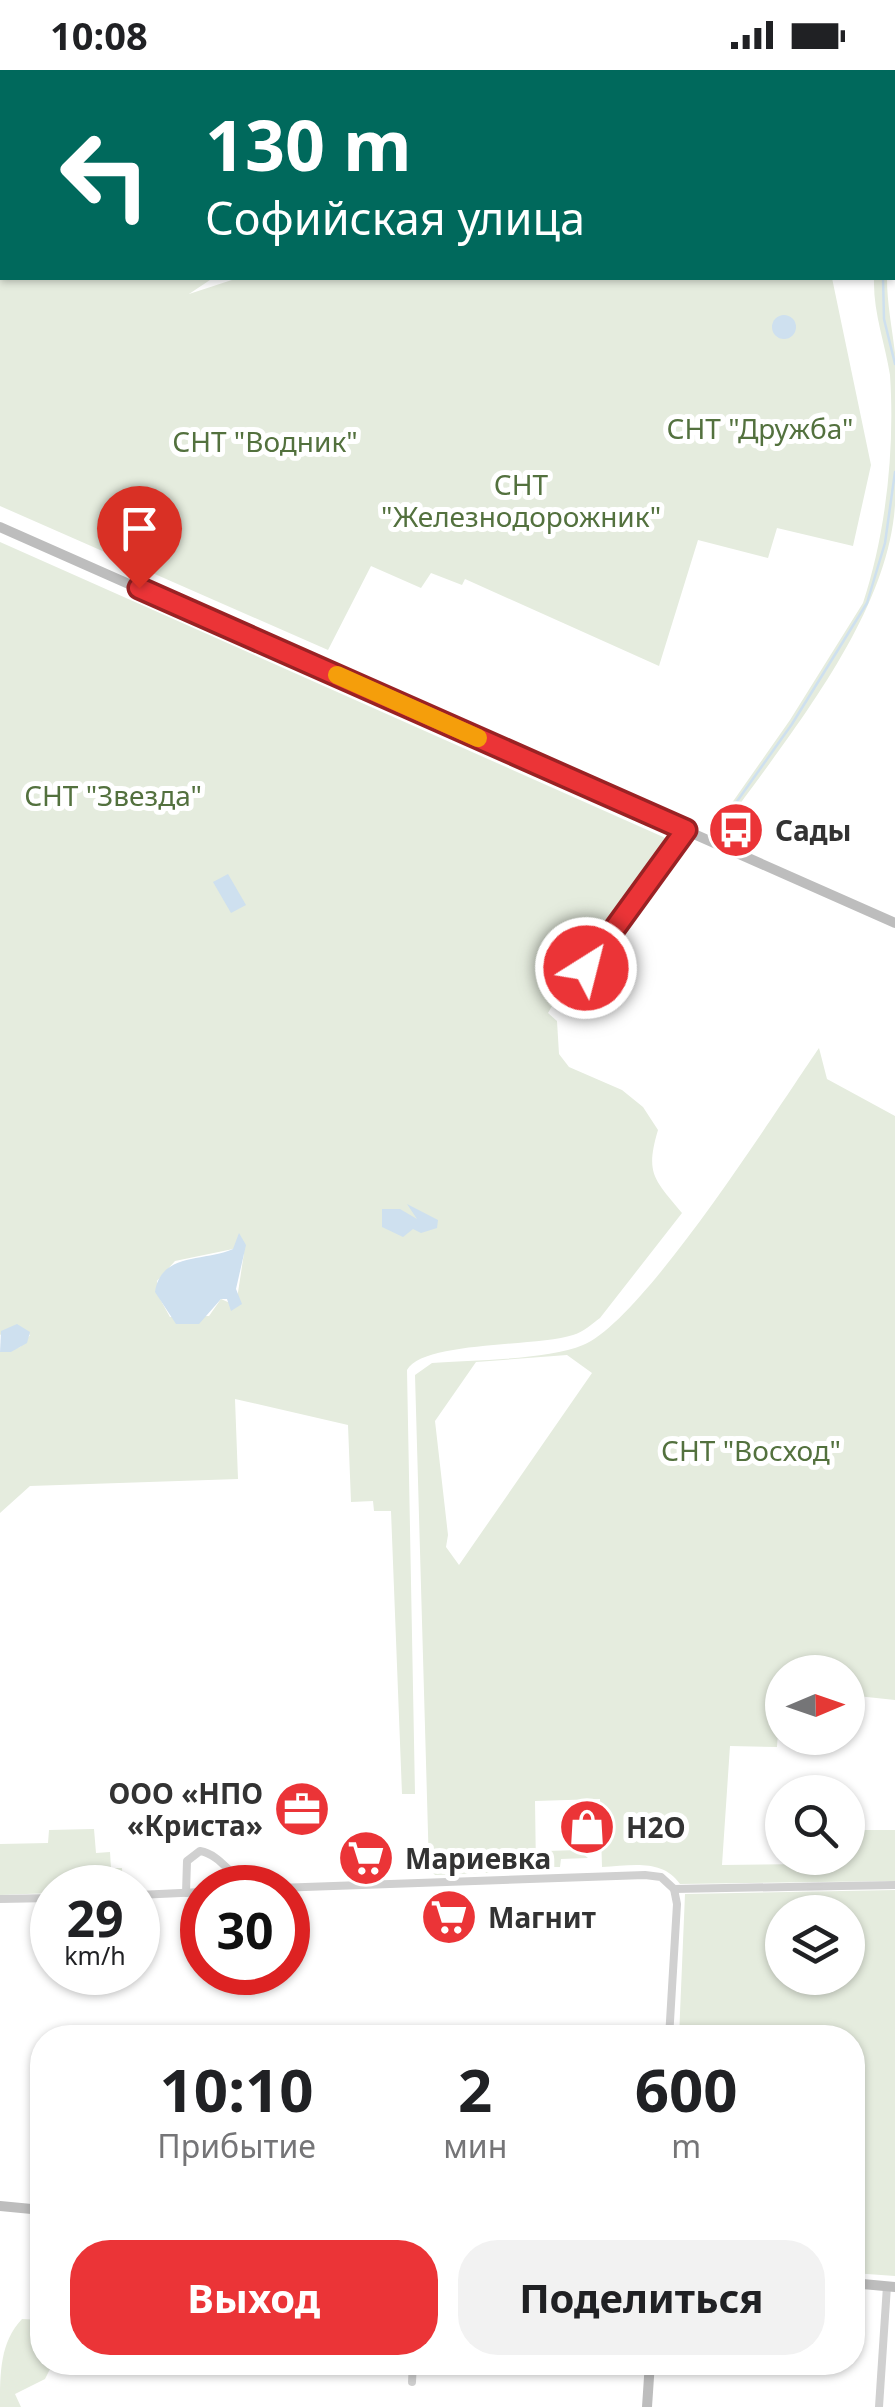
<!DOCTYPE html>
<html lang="ru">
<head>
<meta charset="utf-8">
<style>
	:root { --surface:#fff; --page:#f2f2f2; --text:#202124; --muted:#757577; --accent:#eb3437 }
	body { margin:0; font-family:"Noto Sans",sans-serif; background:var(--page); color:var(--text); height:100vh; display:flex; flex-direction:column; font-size:38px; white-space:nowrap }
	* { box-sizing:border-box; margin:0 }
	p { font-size:32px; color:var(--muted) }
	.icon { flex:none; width:55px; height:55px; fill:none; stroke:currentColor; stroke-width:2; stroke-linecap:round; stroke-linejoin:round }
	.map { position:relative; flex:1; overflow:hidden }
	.side { position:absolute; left:30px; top:1955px; width:835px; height:350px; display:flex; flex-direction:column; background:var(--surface); border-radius:40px; box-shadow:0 2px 8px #0004 }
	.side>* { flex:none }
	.hud { position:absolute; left:0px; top:0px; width:895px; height:210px; box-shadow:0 2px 8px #0004; background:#00695c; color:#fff; overflow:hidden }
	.needle { width:65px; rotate:88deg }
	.buttons { position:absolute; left:765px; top:1585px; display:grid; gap:20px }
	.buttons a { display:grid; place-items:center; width:100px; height:100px; border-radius:50%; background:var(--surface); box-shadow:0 2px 8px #0004; font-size:50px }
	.speed { position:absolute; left:30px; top:1795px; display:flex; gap:20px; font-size:50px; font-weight:700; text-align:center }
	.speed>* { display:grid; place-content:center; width:130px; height:130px; border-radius:50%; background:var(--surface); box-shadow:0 2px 8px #0004; line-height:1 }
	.speed small { font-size:25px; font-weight:400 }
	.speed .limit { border:15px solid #d22; background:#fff; color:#111 }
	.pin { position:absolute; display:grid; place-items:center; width:85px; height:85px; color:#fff; margin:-102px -42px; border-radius:50% 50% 50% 0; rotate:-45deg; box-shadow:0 0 10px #0007 }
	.pin .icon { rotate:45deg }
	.me { position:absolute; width:110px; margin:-55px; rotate:36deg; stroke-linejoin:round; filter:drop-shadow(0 0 8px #0008) }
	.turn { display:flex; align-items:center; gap:35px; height:210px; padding:0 40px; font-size:45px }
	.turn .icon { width:130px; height:130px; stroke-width:2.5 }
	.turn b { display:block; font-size:70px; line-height:85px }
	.eta { display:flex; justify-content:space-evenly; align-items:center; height:170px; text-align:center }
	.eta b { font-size:60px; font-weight:700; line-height:70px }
	.primary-button { display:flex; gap:20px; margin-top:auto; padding:20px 40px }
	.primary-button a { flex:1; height:115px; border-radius:40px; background:var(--accent); color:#fff; font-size:40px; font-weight:700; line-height:115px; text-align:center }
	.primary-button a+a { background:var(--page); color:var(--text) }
	.status { display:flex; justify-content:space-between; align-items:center; height:70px; padding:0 50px; background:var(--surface); direction:ltr }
	.status svg { height:28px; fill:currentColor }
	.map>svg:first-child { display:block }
	.green { fill:#e5ecde; fill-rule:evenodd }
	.water { fill:#cee0ef }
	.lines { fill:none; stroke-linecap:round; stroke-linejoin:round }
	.stream { stroke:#cee0ef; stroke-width:2.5 }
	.street { stroke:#d0d0d0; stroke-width:8 }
	.secondary { stroke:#bdbdbd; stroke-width:10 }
	.route-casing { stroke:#992224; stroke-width:25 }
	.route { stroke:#eb3437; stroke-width:18 }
	.slow { stroke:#f59e0b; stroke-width:18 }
	.labels { text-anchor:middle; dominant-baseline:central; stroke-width:10; stroke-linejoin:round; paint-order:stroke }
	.park-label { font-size:28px; fill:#53713e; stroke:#fff }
	.poi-label { font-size:28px; font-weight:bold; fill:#333; stroke:#fff; text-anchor:start }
</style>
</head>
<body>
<div class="status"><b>10:08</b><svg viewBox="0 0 49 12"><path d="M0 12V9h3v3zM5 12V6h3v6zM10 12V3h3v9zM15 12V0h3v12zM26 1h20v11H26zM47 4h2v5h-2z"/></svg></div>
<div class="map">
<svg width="895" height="2337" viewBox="0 0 895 2337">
	<rect width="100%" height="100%" fill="#fff"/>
	<g class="green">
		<path d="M 0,0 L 82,2 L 2,2 L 2,208 L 213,208 L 189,224 L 238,208 L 832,208 L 871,395 L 853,476 L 777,458 L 768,488 L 698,470 L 659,596 L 465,509 L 462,515 L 431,503 L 421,518 L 371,496 L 328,580 L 0,436 Z"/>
		<path d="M 136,0 L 307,0 L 312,2 L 135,2 Z"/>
		<path d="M 353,0 L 734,0 L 748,2 L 358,2 Z"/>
		<path d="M 874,208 L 887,208 C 887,234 892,257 895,283 C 895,330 895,387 895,435 C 888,546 790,664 726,753 L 720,750 L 790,650 L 863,533 C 886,463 895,379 890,305 C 885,272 873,243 874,208 Z"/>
		<path d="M 0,472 L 670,770 L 582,884 L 548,943 L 557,951 L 559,984 L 569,997 L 622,1020 L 643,1037 L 658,1060 C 645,1104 654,1109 682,1143 L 600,1248 C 592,1254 583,1262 573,1265 C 537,1277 423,1271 407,1300 L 415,1724 L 402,1724 L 391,1441 L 374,1441 L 373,1431 L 351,1432 L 348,1355 L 235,1329 L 238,1409 L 30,1416 L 0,1443 L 0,1282 L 20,1277 L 30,1265 L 12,1258 L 0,1265 ZM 233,1179 L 244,1183 L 237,1229 L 230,1233 L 221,1229 L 209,1246 L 170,1247 L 160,1229 L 157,1211 L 175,1191 Z"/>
		<path d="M 819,978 L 827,1009 L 895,1046 L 895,1630 L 848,1625 L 848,1602 L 782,1602 L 777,1677 L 730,1676 L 722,1795 L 811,1794 L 813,1788 L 848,1788 L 848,1760 L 895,1760 L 895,1811 L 680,1814 C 662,1788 630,1796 602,1797 L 600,1729 L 535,1731 L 536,1801 L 435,1805 L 429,1798 L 415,1305 L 432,1293 C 472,1290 548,1290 583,1275 C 644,1250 776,1040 819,978 ZM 567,1285 L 592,1303 L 459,1495 L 446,1477 L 448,1465 L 435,1351 L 476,1292 Z"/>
		<path d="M 94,1759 L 96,1783 L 110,1782 L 111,1798 L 122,1798 L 123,1817 L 52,1818 L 52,1823 L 0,1825 L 0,1774 L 48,1773 L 49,1760 Z"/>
		<path d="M 578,1780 L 588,1788 L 561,1789 L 560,1797 L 547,1797 L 547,1781 Z"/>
		<path d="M 895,1820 L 895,2206 L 853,2203 L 852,1968 L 679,1967 L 685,1824 ZM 782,1842 L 848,1842 L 848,1908 L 782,1908 Z"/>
		<path d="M 22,2249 L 42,2250 L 42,2292 L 53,2293 L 45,2309 L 15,2324 L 21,2337 L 0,2337 C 0,2303 0,2272 22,2249 Z"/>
	</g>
	<g class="water">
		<circle cx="784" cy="257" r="12"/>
		<path d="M 228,804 L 246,835 L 231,843 L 213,812 Z"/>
		<path d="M 407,1134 L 438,1150 L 437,1158 L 421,1163 L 413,1159 L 403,1167 L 382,1157 L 382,1139 L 400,1139 L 417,1149 Z"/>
		<path d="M 239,1163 L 246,1175 L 236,1219 L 242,1234 L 231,1241 L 227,1229 L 221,1229 L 199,1254 L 176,1254 L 155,1222 C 161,1182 204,1192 233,1179 Z"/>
		<path d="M 17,1254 L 30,1262 L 27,1273 L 11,1282 L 0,1282 L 1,1261 Z"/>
	</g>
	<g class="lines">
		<g class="stream">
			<path d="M 890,2 L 890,0"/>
			<path d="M 883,208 L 884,249 L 895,294"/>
			<path d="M 723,751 L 792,654 L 867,533 L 885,473 L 895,402"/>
		</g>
		<g class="street">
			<path d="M 586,898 L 686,760"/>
			<path d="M 277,1818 L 645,1805 L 661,1807 L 674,1819 L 895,1815"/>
			<path d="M 186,1823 L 187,1791 L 200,1781 C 223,1785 232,1811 255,1818"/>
			<path d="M 138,1825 L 202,1822"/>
			<path d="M 0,1829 L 52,1828"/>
			<path d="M 669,1968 L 677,1834 L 674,1819"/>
			<path d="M 565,2294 L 581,2295"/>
			<path d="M 412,2312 L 413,2292"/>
			<path d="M 879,2337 L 887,2216"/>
		</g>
		<g class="secondary">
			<path d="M 0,457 L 895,853"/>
			<path d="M 0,2136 L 42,2140"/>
			<path d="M 852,2213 L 895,2217"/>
			<path d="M 647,2337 L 650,2292"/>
		</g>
	</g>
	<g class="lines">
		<g class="route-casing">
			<path id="route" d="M 139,518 L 686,760 L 586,898"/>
		</g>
		<use href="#route" class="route"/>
		<path class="slow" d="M 337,605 L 478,668"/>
	</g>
	<defs>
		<g id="bus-disc" transform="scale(2.875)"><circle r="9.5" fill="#eb3437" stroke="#fff"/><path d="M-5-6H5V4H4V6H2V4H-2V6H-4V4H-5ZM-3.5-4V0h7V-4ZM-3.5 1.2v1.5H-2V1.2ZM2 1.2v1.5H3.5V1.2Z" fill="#fff"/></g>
		<g id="office-disc" transform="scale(2.875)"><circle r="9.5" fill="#eb3437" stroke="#fff"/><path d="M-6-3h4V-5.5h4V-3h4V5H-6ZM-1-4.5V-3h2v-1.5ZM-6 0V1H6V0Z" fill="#fff"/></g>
		<g id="shop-disc" transform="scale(2.875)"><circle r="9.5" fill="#eb3437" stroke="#fff"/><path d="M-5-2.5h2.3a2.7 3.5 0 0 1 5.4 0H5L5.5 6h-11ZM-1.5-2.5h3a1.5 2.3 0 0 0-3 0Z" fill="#fff"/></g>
		<g id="supermarket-disc" transform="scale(2.875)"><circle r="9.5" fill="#eb3437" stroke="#fff"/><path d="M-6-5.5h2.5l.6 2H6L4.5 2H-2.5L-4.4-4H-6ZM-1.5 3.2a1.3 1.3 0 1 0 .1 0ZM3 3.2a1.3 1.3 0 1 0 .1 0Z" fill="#fff"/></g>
	</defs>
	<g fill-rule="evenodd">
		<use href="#bus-disc" x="736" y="760"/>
		<use href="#office-disc" x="302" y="1739"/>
		<use href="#shop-disc" x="587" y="1757"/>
		<use href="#supermarket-disc" x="366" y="1788"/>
		<use href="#supermarket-disc" x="449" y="1847"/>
	</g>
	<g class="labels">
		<g class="park-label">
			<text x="760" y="358">СНТ "Дружба"</text>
			<text x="265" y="371">СНТ "Водник"</text>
			<text x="521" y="414">СНТ<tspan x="521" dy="32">"Железнодорожник"</tspan></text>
			<text x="113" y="725">СНТ "Звезда"</text>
			<text x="751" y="1380">СНТ "Восход"</text>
		</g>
		<g class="poi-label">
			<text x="775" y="760">Сады</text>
			<text x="263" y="1723" text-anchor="end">ООО «НПО<tspan x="263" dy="32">«Криста»</tspan></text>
			<text x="626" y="1757">H2O</text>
			<text x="405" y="1788">Мариевка</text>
			<text x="488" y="1847">Магнит</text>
		</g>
	</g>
</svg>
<div class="buttons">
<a><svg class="needle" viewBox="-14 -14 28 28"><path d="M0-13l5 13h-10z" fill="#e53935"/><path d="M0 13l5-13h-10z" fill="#757577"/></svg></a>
<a><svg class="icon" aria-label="search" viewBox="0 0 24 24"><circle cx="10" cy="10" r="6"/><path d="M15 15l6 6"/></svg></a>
<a><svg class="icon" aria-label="layers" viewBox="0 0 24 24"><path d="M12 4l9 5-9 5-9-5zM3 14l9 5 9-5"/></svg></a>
</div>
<div class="speed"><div>29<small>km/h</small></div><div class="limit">30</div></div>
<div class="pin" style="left:139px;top:518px;background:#d93025"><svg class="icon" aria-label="arrive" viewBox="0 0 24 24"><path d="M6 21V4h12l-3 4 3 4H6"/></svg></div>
<svg class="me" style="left:586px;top:898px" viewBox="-20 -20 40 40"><circle r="17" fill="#eb3437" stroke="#fff" stroke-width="3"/><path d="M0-11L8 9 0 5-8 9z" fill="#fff"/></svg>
<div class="hud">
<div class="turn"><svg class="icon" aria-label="left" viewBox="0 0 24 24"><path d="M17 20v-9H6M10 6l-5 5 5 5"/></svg><div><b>130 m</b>Софийская улица</div></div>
</div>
<section class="side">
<div class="eta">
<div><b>10:10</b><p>Прибытие</p></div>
<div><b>2</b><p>мин</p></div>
<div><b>600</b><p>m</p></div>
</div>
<div class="primary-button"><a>Выход</a><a>Поделиться</a></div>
</section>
</div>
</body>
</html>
